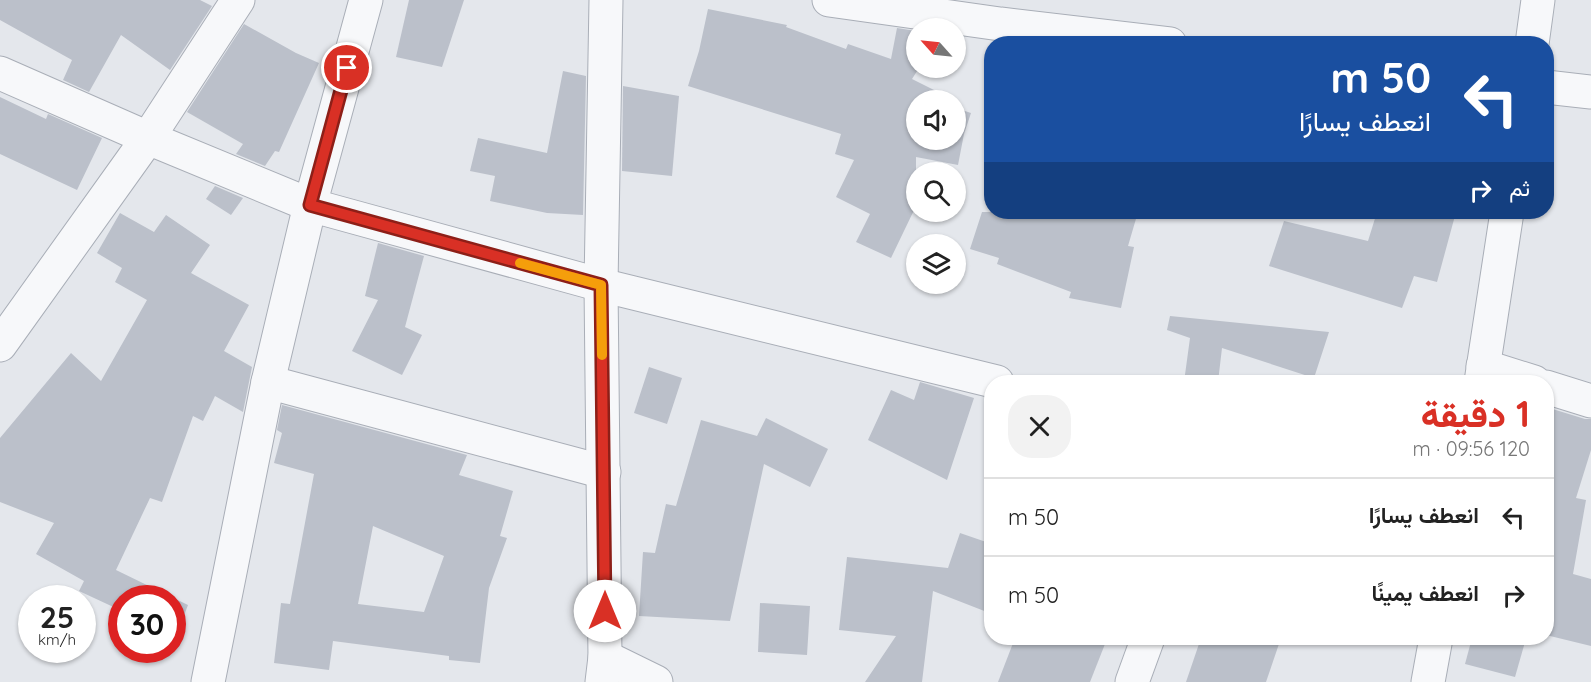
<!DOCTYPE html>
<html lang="ar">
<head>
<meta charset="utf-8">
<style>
	:root { --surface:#fff; --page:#f2f2f2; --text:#222; --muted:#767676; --line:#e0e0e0; --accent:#d93025 }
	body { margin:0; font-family:Quicksand,Vazirmatn,sans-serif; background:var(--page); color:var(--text); direction:rtl; height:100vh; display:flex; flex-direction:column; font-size:22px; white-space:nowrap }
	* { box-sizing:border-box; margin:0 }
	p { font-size:20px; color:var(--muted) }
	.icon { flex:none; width:33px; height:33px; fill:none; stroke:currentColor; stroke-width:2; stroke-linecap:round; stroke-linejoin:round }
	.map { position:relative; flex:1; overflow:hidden; direction:ltr }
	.side { position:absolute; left:984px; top:375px; width:570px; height:270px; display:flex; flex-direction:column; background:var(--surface); border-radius:24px; box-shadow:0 2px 4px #0004; direction:rtl }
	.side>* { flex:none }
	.hud { position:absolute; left:984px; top:36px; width:570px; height:183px; border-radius:24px; box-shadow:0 2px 4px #0004; direction:rtl; background:#1a4fa0; color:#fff; overflow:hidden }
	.needle { width:39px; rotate:297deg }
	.fabs { position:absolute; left:906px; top:18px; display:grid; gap:12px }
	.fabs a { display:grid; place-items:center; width:60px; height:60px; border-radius:50%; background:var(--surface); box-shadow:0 2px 4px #0004; font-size:30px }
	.speed { position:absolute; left:18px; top:585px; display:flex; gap:12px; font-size:30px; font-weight:700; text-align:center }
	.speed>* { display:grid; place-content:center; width:78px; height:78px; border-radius:50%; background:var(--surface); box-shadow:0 2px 4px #0004; line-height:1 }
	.speed small { font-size:15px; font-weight:400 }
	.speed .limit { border:9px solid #d22; background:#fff; color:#111 }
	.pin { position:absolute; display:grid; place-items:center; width:51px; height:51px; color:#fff; margin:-26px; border:3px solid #fff; border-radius:50%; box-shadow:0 2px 6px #0007 }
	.me { position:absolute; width:66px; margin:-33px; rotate:0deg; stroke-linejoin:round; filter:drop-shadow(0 0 4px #0008) }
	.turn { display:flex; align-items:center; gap:21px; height:126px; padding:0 24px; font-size:27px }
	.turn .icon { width:78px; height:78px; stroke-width:2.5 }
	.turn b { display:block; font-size:42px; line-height:51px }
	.then { display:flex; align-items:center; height:57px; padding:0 24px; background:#0003; gap:12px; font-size:22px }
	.round { display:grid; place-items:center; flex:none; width:63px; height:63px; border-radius:24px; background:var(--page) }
	.head { display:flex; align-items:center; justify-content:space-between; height:102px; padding:0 24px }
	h1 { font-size:36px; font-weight:800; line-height:45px; color:var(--accent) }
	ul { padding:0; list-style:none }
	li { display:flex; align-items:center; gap:18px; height:78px; padding:0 24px; border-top:2px solid var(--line) }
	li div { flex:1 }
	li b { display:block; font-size:22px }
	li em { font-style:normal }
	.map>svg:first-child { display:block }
	.building { fill:#bbc0ca; fill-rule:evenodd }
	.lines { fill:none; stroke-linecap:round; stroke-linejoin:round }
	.street-casing { stroke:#a9aeb7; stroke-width:35 }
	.street { stroke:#f7f8fa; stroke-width:33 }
	.route-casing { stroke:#8d1f18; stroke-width:15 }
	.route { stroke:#d93025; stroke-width:10 }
	.slow { stroke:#f59e0b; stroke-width:10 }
</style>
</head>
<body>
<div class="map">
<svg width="1591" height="682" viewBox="0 0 1591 682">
	<rect width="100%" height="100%" fill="#e4e7ec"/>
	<g class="building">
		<path d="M 0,0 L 200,0 L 212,6 L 170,70 L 121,35 L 89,92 L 63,80 L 72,60 L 0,20 Z"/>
		<path d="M 409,0 L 464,0 L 442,67 L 396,57 Z"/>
		<path d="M 708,9 L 787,25 L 786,27 L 846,49 L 848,44 L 891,59 L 897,28 L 916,31 L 916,68 L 919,68 L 912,79 L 946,96 L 943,100 L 916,100 L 916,140 L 956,140 L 956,108 L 971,113 L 964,134 L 958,165 L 916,157 L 916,206 L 891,258 L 856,242 L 870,214 L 836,197 L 854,160 L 835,154 L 841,134 L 688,86 L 699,51 Z"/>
		<path d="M 244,24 L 296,53 L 319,63 L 279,152 L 275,151 L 265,166 L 236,154 L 243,144 L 187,112 Z"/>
		<path d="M 563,71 L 586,76 L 583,215 L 547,213 L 490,201 L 495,176 L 470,171 L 478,138 L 547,153 Z"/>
		<path d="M 623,86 L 679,96 L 672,176 L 622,171 Z"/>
		<path d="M 0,97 L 46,119 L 48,114 L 102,138 L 77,190 L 0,154 Z"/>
		<path d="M 215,186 L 243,198 L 231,215 L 206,199 Z"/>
		<path d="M 982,212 L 1138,212 L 1128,246 L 1134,247 L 1121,308 L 1069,298 L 1071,292 L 997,264 L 999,258 L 970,249 Z"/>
		<path d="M 1377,212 L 1456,212 L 1437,282 L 1414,276 L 1402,308 L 1269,266 L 1284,221 L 1368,241 Z"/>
		<path d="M 120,213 L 154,232 L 166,215 L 210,245 L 191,273 L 249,305 L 224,351 L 252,367 L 243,412 L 215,396 L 203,421 L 193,416 L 162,502 L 150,498 L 116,570 L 188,605 L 183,618 L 172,616 L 172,598 L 122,598 L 122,611 L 79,591 L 84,581 L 36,554 L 54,523 L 0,502 L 0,438 L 71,353 L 101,381 L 147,300 L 115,282 L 122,268 L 97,253 Z"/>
		<path d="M 378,243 L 424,256 L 405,327 L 422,335 L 402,375 L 352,351 L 378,300 L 365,296 Z"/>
		<path d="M 1170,316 L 1210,320 L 1329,332 L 1314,378 L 1222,348 L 1218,382 L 1184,382 L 1190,338 L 1167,330 Z"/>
		<path d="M 649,367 L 682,378 L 667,424 L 634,413 Z"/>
		<path d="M 920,382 L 974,398 L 947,480 L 868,440 L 891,390 L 914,400 Z"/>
		<path d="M 282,405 L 467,455 L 459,475 L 513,491 L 500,536 L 507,538 L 489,588 L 480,663 L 449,660 L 449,656 L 333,641 L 329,670 L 274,663 L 281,603 L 290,604 L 314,474 L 274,463 L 282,433 L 277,430 ZM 373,526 L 444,556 L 424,612 L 358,604 Z"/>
		<path d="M 1546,407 L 1585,419 L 1591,419 L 1591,450 L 1576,498 L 1586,500 L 1573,574 L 1591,579 L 1591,646 L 1546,635 Z"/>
		<path d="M 766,418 L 828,449 L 810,487 L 764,464 L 730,621 L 639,616 L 643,552 L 655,553 L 666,504 L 676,506 L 701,420 L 757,436 Z"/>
		<path d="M 960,533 L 992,544 L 992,614 L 933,591 L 922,682 L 865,682 L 896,636 L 839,630 L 847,557 L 948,568 Z"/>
		<path d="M 760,603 L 810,606 L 807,655 L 758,652 Z"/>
		<path d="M 1015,638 L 1088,638 L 1105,644 L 1090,682 L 998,682 Z"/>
		<path d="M 1201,638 L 1281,638 L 1266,682 L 1186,682 Z"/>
		<path d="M 1472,638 L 1507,638 L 1525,642 L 1515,677 L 1465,664 Z"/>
	</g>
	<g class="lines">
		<g class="street-casing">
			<g id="street">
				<path d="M 829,0 L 1000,24 L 1170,44"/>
				<path d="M 1532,44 L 1538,0"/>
				<path d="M 0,73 L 148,138 L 310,205 L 601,285 L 997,382"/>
				<path d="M 1546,87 L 1591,92"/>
				<path d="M 0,345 L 148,138 L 238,0"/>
				<path d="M 1483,366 L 1534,382"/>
				<path d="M 268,382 L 604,472"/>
				<path d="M 1481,382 L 1507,212"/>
				<path d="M 1546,387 L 1591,401"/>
				<path d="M 605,657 L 656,682"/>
				<path d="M 208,682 L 268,382 L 310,205 L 366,0"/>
				<path d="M 602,682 L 605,657 L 601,285 L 606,0"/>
				<path d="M 1132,682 L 1148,638"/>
				<path d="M 1428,682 L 1436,638"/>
			</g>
		</g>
		<use href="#street" class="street"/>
	</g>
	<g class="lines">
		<g class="route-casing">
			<path id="route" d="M 347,68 L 310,205 L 601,285 L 605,611"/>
		</g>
		<use href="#route" class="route"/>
		<path class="slow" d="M 520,263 L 601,285 L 602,355"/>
	</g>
</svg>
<div class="fabs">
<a><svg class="needle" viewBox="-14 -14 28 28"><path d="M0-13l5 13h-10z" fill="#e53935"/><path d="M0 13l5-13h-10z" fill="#767676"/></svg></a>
<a><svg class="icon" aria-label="sound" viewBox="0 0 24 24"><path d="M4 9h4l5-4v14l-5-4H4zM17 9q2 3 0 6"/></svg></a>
<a><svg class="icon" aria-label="search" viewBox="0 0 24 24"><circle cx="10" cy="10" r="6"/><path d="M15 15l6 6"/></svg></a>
<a><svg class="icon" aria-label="layers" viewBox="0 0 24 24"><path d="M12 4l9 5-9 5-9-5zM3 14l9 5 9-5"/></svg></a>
</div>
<div class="speed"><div>25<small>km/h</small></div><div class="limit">30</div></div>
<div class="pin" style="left:347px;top:68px;background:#d93025"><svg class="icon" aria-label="arrive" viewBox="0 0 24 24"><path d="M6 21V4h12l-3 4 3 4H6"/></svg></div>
<svg class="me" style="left:605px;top:611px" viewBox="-20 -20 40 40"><circle r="19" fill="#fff"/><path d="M0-13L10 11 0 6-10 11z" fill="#d93025"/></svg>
<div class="hud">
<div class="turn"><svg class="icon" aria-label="left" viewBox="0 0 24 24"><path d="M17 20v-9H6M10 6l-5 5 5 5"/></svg><div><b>50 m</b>انعطف يسارًا</div></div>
<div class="then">ثم<svg class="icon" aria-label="right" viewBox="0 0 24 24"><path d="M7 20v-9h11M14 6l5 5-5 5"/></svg></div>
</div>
<section class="side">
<div class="head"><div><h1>1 دقيقة</h1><p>120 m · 09:56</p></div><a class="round"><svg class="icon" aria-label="close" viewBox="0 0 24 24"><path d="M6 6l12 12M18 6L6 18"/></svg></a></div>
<ul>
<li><svg class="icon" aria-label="left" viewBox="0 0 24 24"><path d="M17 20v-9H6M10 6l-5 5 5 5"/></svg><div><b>انعطف يسارًا</b></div><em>50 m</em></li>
<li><svg class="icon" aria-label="right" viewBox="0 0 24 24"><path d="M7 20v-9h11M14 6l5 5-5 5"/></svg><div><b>انعطف يمينًا</b></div><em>50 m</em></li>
</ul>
</section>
</div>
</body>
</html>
